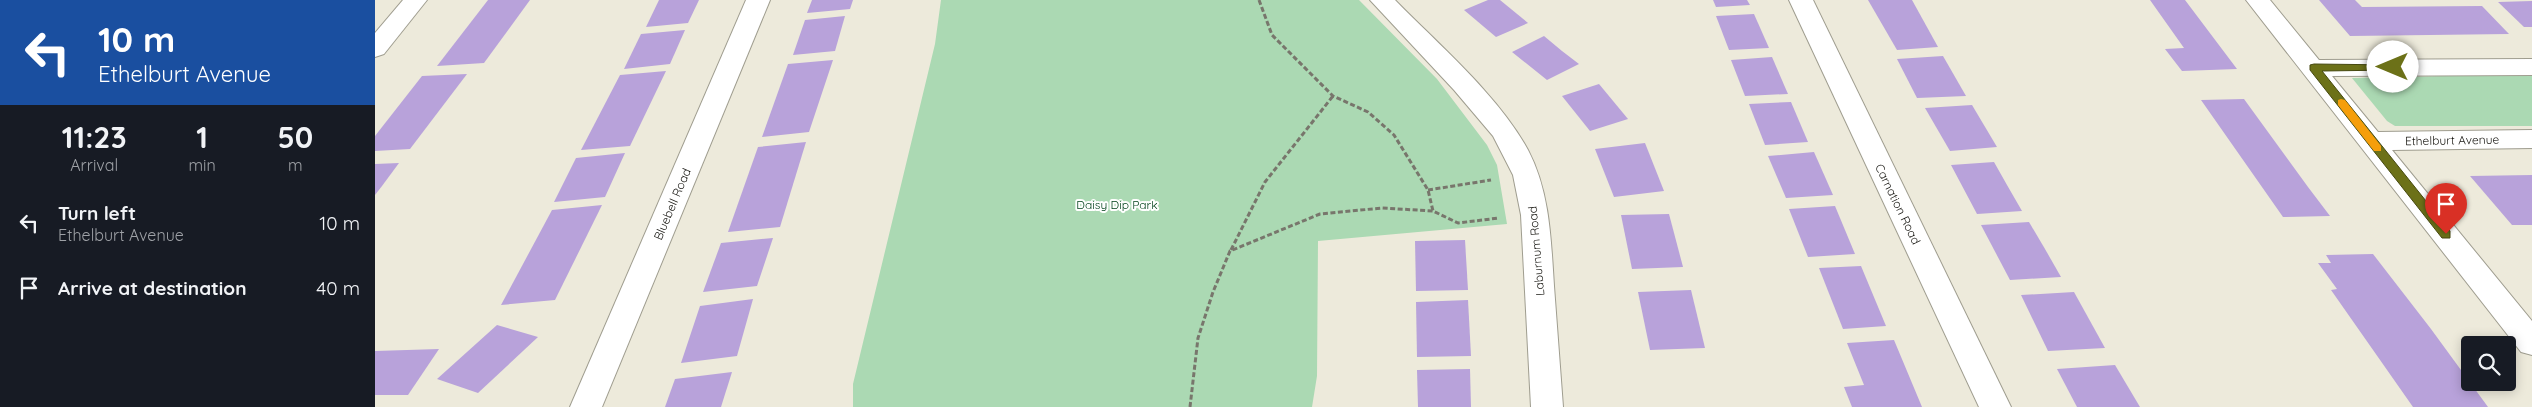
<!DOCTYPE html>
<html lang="en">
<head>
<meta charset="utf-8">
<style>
	:root { --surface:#171b24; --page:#242831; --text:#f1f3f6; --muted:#9ea1a6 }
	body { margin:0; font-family:Quicksand,sans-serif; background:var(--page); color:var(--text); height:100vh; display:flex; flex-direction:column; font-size:19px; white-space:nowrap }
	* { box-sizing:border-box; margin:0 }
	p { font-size:16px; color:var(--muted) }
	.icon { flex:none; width:28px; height:28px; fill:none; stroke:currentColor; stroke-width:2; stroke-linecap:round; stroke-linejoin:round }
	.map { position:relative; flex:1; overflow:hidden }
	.panel { display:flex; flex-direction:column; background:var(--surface); width:375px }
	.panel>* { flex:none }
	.top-card { background:#1a4fa0; color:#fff; overflow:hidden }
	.buttons { position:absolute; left:2086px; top:336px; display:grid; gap:10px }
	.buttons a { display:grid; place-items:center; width:55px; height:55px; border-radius:5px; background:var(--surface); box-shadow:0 2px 12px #0003; font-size:25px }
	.pin { position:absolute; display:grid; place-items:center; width:42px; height:42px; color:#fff; margin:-51px -21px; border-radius:50% 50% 50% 0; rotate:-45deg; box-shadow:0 0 5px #0007 }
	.pin .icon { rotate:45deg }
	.me { position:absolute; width:55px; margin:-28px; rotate:270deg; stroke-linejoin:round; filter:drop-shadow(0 0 4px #0008) }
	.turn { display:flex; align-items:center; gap:18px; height:105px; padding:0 15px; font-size:22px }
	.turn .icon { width:65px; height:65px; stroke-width:2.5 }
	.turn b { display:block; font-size:35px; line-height:42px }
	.eta { display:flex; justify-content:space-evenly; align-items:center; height:85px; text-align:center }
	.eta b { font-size:30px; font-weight:700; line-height:35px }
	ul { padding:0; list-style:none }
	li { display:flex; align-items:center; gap:15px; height:65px; padding:0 15px }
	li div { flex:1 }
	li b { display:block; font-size:19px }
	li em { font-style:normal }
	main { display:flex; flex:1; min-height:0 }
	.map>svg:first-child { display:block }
	.green { fill:#abd9b3 }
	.building { fill:#b8a2da }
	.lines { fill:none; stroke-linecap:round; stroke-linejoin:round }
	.street-casing { stroke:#9f9d8f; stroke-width:2 }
	.path { stroke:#78766c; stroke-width:3; stroke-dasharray:5 2.5; stroke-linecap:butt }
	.street { fill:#fff; fill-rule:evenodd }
	.route { fill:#6c7118; stroke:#464910 }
	.slow { fill:#f59e0b }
	.labels { text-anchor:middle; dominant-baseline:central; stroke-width:4; stroke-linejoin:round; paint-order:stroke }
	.street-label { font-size:12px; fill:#171611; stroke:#fff }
	.park-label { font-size:12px; fill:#01421a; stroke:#fff }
</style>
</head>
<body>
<main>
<section class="panel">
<div class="top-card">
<div class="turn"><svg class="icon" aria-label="left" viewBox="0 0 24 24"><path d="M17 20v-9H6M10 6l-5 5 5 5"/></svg><div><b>10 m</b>Ethelburt Avenue</div></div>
</div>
<div class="eta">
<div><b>11:23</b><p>Arrival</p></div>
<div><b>1</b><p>min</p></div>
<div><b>50</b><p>m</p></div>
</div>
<ul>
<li><svg class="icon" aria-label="left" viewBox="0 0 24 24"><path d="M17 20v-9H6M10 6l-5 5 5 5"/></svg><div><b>Turn left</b><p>Ethelburt Avenue</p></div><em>10 m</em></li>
<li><svg class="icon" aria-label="arrive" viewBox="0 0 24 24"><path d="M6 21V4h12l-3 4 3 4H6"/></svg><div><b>Arrive at destination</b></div><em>40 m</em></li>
</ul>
</section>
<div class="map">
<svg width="2157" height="407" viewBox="0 0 2157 407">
	<rect width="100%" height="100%" fill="#edeadb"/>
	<g class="green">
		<path d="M 566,0 L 984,0 L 1062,79 L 1112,145 L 1122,165 L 1132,224 L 943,241 L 942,376 L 937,407 L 478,407 L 478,384 L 560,44 Z"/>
		<path d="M 2157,74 L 2157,126 L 2020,126 L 2012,121 L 1977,78 Z"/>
	</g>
	<g class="building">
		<path d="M 113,0 L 155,0 L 109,63 L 62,66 Z"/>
		<path d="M 284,0 L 324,0 L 313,23 L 271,27 Z"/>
		<path d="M 437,0 L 478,0 L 475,9 L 432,13 Z"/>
		<path d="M 1113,0 L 1125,0 L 1153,23 L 1121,37 L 1089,10 Z"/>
		<path d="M 1338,0 L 1372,0 L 1375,5 L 1341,7 Z"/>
		<path d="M 1493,0 L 1537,0 L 1563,47 L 1522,50 Z"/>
		<path d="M 1775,0 L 1810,0 L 1862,69 L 1807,71 L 1790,49 L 1809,48 Z"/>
		<path d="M 1944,0 L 1980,0 L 1987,7 L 2107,6 L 2134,34 L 1975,36 Z"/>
		<path d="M 2157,1 L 2157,27 L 2149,27 L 2123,2 Z"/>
		<path d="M 1379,14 L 1394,48 L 1354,50 L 1341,16 Z"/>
		<path d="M 470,16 L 460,51 L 418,55 L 430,20 Z"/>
		<path d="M 310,30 L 295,64 L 249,69 L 266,34 Z"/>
		<path d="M 1169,36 L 1187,51 L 1204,64 L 1172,80 L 1137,52 Z"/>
		<path d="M 1568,56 L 1591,96 L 1542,98 L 1522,59 Z"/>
		<path d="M 1397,57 L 1413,94 L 1370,96 L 1356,60 Z"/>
		<path d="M 458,60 L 434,132 L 387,137 L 413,64 Z"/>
		<path d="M 291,71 L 255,146 L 206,150 L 245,75 Z"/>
		<path d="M 92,74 L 35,149 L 0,151 L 0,136 L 47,76 Z"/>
		<path d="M 1224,84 L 1253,119 L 1215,131 L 1187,96 Z"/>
		<path d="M 1869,99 L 1933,187 L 1955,216 L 1908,217 L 1826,100 Z"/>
		<path d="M 1416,102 L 1433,142 L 1390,145 L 1374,104 Z"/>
		<path d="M 1597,105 L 1622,147 L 1575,151 L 1550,108 Z"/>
		<path d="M 431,142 L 405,227 L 353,232 L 383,147 Z"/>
		<path d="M 1270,143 L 1289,191 L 1239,197 L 1220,149 Z"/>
		<path d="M 1439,152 L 1458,195 L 1411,198 L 1393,156 Z"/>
		<path d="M 250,153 L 230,197 L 179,202 L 201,158 Z"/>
		<path d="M 1619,162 L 1632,185 L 1647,211 L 1602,214 L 1576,165 Z"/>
		<path d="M 24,163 L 7,186 L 0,195 L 0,164 Z"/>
		<path d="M 2157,175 L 2157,225 L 2137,225 L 2095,176 Z"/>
		<path d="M 227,205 L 180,300 L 126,305 L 177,210 Z"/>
		<path d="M 1460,206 L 1480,254 L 1433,257 L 1414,209 Z"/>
		<path d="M 1294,214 L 1308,267 L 1257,269 L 1246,215 Z"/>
		<path d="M 1654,222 L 1670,249 L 1686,277 L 1635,280 L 1606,225 Z"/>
		<path d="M 398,238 L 382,286 L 328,292 L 346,243 Z"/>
		<path d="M 1090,240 L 1093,290 L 1041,291 L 1040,241 Z"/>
		<path d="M 1998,254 L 2056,329 L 2113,407 L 2038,407 L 1956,290 L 1962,289 L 1943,263 L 1956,263 L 1951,255 Z"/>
		<path d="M 1486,266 L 1511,326 L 1468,329 L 1444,268 Z"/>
		<path d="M 1316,290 L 1330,348 L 1275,350 L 1263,292 Z"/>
		<path d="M 1699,292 L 1730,348 L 1673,351 L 1646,295 Z"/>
		<path d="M 378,299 L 362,356 L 306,363 L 325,306 Z"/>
		<path d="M 1093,300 L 1096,356 L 1042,357 L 1041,302 Z"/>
		<path d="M 122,325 L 163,337 L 103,393 L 62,379 Z"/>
		<path d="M 1519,340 L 1547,407 L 1477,407 L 1469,387 L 1489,385 L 1472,343 Z"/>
		<path d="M 64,349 L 33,395 L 0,395 L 0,351 Z"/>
		<path d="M 1740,365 L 1765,407 L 1702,407 L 1682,369 Z"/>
		<path d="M 1095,369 L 1096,407 L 1043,407 L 1042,370 Z"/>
		<path d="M 357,372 L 346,407 L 290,407 L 300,379 Z"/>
	</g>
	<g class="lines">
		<g class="street-casing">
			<g id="street">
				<path d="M 28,0 L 52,0 L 9,54 L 0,57 L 0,33 Z"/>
				<path d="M 371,0 L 395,0 L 227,407 L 195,407 Z"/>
				<path d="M 995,0 L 1020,0 C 1063,44 1124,96 1153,150 C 1175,192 1176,240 1179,286 C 1182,326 1185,367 1188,407 L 1156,407 L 1146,215 L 1138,175 L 1118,136 L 1079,90 Z"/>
				<path d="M 1414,0 L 1438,0 L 1636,407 L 1604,407 Z"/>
				<path d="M 1871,0 L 1895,0 L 1944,60 L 2157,59 L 2157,75 L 1957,76 L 2003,132 L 2157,130 L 2157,148 L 2017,150 L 2157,321 L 2157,355 L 2146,352 Z"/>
			</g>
		</g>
		<g class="path">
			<path d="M 884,0 L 897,35 L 958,96 L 993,112 L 1019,135 L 1053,190 L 1058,211 L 1083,223 L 1124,218"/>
			<path d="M 1053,190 L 1116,180"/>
			<path d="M 856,250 L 890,182 L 958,96"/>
			<path d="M 815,407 L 823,338 L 838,292 L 855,251 L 945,214 L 1007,208 L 1058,211"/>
		</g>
		<use href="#street" class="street"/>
	</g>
	<path class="route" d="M 1939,64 L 2022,65 L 2023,67 L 2018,70 L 1947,71 L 2075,231 L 2075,238 L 2067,238 L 1935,70 L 1935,65 Z"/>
	<path class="slow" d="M 1966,99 L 1970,100 L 2006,146 L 2006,151 L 1999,151 L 1963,105 L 1963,100 Z"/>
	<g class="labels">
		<g class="street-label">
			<text transform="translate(2077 140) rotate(-1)">Ethelburt Avenue</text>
			<text transform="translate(297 204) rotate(-67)">Bluebell Road</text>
			<text transform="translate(1523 204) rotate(64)">Carnation Road</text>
			<text transform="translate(1161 251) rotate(-95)">Laburnum Road</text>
		</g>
		<g class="park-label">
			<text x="742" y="204">Daisy Dip Park</text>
		</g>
	</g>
</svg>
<div class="buttons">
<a><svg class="icon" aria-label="search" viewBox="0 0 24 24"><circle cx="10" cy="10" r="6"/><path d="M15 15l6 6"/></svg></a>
</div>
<div class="pin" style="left:2071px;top:234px;background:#d93025"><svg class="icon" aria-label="arrive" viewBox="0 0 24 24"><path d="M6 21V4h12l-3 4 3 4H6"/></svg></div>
<svg class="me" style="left:2018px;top:67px" viewBox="-20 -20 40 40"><circle r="19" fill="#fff"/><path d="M0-13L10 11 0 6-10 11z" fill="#6c7118"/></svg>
</div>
</main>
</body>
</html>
